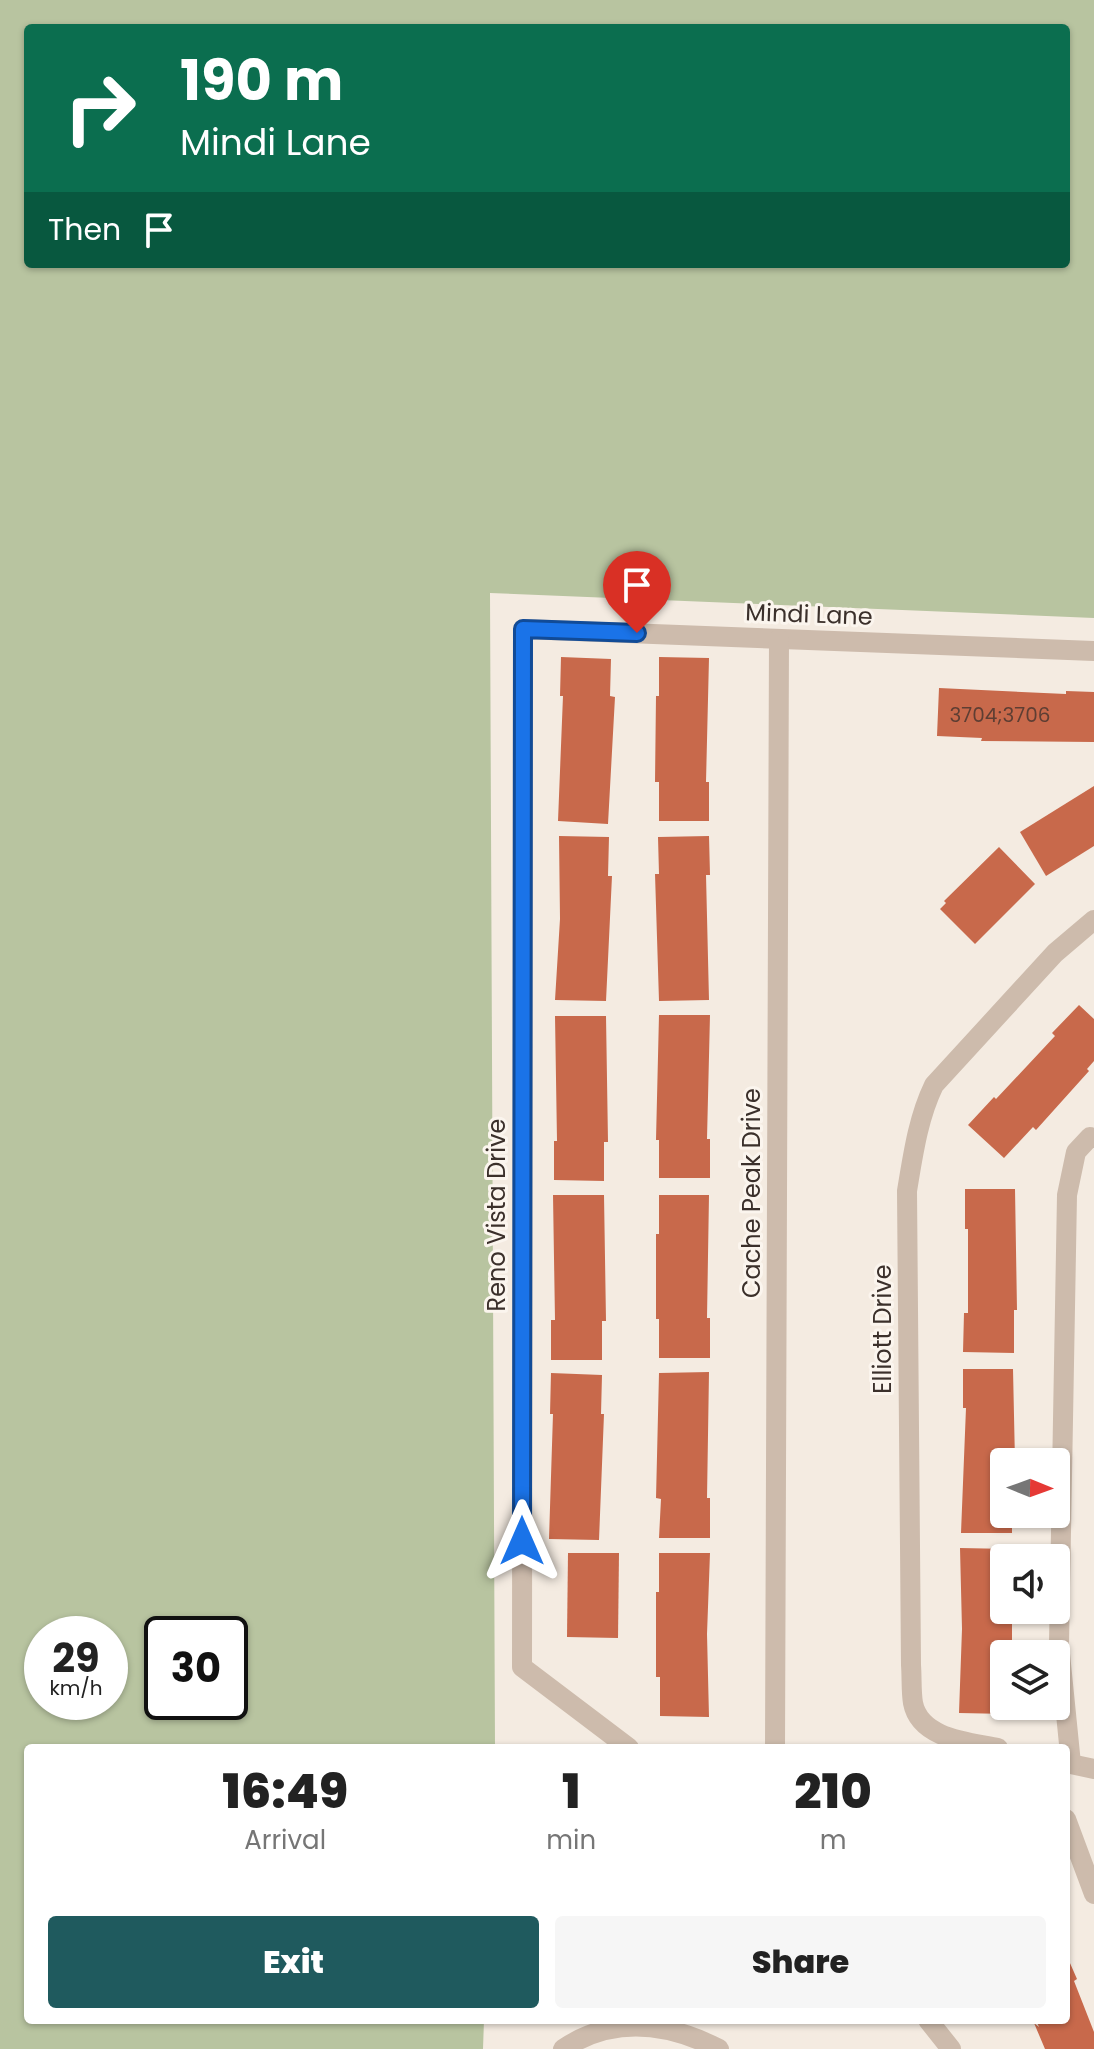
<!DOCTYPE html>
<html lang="en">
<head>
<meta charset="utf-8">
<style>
	:root { --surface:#fff; --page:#f6f6f6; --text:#222; --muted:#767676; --accent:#1f5a5e }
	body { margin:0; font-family:Poppins,sans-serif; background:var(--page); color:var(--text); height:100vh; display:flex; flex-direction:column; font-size:30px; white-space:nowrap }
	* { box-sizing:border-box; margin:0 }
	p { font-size:26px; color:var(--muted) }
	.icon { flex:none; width:44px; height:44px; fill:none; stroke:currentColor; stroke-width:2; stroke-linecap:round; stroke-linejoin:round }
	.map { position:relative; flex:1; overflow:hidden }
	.details { position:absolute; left:24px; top:1744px; width:1046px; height:280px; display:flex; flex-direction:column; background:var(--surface); border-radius:8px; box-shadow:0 2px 6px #0004 }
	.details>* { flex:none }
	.banner { position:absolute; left:24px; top:24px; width:1046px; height:244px; border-radius:8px; box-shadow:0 2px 6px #0004; background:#0b6e4f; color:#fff; overflow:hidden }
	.needle { width:52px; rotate:91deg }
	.fabs { position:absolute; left:990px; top:1448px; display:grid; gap:16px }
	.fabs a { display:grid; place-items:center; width:80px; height:80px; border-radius:8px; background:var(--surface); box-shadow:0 2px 6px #0004; font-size:40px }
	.speed { position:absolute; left:24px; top:1616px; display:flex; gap:16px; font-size:40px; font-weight:700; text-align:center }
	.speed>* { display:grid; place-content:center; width:104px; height:104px; border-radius:50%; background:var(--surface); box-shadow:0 2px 6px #0004; line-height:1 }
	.speed small { font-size:20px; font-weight:400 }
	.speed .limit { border:4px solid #111; border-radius:12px; background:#fff; color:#111 }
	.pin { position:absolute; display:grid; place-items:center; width:68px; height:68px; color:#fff; margin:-82px -34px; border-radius:50% 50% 50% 0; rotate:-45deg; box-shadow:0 0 8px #0007 }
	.pin .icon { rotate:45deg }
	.me { position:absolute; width:88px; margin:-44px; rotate:0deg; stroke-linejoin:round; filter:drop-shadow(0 0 6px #0008) }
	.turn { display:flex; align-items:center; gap:28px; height:168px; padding:0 24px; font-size:36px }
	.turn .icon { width:104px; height:104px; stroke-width:2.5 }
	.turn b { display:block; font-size:56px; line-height:68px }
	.then { display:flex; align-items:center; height:76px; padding:0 24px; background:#0003; gap:16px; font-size:30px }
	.eta { display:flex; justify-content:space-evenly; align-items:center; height:136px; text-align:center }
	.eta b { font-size:48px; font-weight:800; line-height:56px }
	.primary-button { display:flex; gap:16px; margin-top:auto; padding:16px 24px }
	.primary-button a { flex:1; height:92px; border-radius:8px; background:var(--accent); color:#fff; font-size:32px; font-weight:800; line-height:92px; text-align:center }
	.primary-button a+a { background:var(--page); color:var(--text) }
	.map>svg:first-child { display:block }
	.green { fill:#b8c4a0; fill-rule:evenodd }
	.building { fill:#c8694b }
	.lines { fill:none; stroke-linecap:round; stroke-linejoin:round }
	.minor { stroke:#cdbbac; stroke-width:20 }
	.route-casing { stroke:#114b97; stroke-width:20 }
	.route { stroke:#1a73e8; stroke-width:14 }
	.labels { text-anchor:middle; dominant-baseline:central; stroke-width:6; stroke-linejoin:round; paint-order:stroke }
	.number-label { font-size:20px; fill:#5e3e33 }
	.street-label { font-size:24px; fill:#3b302b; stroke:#fbf5ee }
</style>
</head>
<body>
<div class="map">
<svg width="1094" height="2049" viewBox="0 0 1094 2049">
	<rect width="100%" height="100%" fill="#f4ebe1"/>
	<path class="green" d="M 0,0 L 1094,0 L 1094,618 L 490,593 L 495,1748 L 28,1748 L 28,2020 L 484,2020 L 483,2049 L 0,2049 ZM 28,28 L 1066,28 L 1066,264 L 28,264 ZM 42,1634 L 110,1634 L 110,1702 L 42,1702 ZM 162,1634 L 230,1634 L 230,1702 L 162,1702 Z"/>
	<g class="building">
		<path d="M 561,657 L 611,659 L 610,696 L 615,697 L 608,824 L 558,821 L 563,696 L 560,696 Z"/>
		<path d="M 659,657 L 709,658 L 706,782 L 709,782 L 709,821 L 659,821 L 659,782 L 655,782 L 656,696 L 659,696 Z"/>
		<path d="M 939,688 L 1066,694 L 1066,691 L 1094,692 L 1094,742 L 981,741 L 982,738 L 937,736 Z"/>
		<path d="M 1094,786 L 1094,846 L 1046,876 L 1020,832 Z"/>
		<path d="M 559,836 L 609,837 L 608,876 L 612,876 L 606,1001 L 555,1000 L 560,919 Z"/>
		<path d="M 709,836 L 710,875 L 706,875 L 709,1000 L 659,1001 L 655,874 L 659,874 L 658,837 Z"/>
		<path d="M 999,847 L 1035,884 L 975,944 L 940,909 L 946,903 L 944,901 Z"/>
		<path d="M 1079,1005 L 1094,1019 L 1094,1061 L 1087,1069 L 1089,1071 L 1036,1130 L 1033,1127 L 1004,1158 L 968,1125 L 994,1097 L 996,1099 L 1055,1036 L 1052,1033 Z"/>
		<path d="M 659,1015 L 710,1015 L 707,1139 L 710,1139 L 710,1178 L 659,1178 L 659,1140 L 656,1140 Z"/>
		<path d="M 555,1016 L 606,1016 L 608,1142 L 604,1142 L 604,1181 L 554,1180 L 554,1141 L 557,1141 Z"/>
		<path d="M 965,1189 L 1015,1189 L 1017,1310 L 1014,1310 L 1014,1353 L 963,1352 L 964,1313 L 968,1313 L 968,1229 L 965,1229 Z"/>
		<path d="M 553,1195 L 604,1195 L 606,1321 L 602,1321 L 602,1360 L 551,1360 L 551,1320 L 555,1320 Z"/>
		<path d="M 659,1195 L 709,1195 L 707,1318 L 710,1318 L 710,1358 L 659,1358 L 659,1319 L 656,1319 L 656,1234 L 659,1234 Z"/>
		<path d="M 963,1369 L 1013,1369 L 1015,1462 L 1004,1462 L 1004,1514 L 1012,1514 L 1012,1533 L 961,1533 L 966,1408 L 963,1408 Z"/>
		<path d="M 709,1372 L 707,1498 L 710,1498 L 710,1538 L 659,1538 L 661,1499 L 656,1498 L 659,1373 Z"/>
		<path d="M 551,1373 L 602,1375 L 601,1414 L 604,1414 L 599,1540 L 549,1539 L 553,1414 L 550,1414 Z"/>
		<path d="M 960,1548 L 1010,1549 L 1009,1558 L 1004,1558 L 1004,1610 L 1012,1610 L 1012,1654 L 1004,1654 L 1004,1706 L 1008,1706 L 1008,1714 L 959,1713 L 962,1629 Z"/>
		<path d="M 568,1553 L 619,1553 L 618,1638 L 567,1637 Z"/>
		<path d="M 659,1553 L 710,1553 L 707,1634 L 709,1717 L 660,1716 L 660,1677 L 656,1677 L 656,1592 L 659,1592 Z"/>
		<path d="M 1066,1954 L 1077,1979 L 1074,1981 L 1094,2032 L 1094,2049 L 1045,2049 L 1034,2023 L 1039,2027 L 1036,2020 L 1066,2020 Z"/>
	</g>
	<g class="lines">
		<g class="minor">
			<path d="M 629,1748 L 522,1667 L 523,629 L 1094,651"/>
			<path d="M 775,1748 L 779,639"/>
			<path d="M 998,1748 C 969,1742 920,1739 913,1703 C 911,1691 912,1678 911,1665 L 907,1191 C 913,1155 918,1118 934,1085 L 1055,953 L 1094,920"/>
			<path d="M 1066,1763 L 1094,1769"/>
			<path d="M 1071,1764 L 1059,1644 L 1067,1195 L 1076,1152 L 1090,1137 L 1094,1138"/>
			<path d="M 1066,1819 L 1094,1894"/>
			<path d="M 928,2020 L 951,2049"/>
			<path d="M 563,2049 C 614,2015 668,2023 719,2049"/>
		</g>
	</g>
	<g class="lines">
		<g class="route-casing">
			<path id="route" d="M 522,1541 L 523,629 L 637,633"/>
		</g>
		<use href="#route" class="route"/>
	</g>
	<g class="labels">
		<g class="number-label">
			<text x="1000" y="715">3704;3706</text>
		</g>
		<g class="street-label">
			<text transform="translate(809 614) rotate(2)">Mindi Lane</text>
			<text transform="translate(751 1193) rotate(-90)">Cache Peak Drive</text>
			<text transform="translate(496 1215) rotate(-90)">Reno Vista Drive</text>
			<text transform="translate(882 1329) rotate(-90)">Elliott Drive</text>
		</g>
	</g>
</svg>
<div class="fabs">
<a><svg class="needle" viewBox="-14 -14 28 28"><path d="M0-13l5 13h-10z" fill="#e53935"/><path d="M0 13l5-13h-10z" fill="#767676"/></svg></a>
<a><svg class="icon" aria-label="sound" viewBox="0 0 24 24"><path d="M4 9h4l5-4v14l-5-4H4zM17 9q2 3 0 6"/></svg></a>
<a><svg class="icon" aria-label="layers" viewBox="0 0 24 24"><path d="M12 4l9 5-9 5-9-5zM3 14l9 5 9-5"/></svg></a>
</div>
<div class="speed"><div>29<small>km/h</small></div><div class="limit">30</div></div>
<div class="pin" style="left:637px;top:633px;background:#d93025"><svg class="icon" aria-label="arrive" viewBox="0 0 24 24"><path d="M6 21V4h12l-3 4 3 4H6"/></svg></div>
<svg class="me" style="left:522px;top:1541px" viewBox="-20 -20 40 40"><path d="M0-17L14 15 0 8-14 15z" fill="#1a73e8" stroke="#fff" stroke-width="4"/></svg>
<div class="banner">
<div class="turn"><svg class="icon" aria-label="right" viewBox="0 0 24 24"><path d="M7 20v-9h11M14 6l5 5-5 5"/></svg><div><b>190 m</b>Mindi Lane</div></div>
<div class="then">Then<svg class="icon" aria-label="arrive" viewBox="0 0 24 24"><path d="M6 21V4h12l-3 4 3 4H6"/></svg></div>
</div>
<section class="details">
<div class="eta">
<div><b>16:49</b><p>Arrival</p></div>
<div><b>1</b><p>min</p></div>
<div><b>210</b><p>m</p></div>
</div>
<div class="primary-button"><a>Exit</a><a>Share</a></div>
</section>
</div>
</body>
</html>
